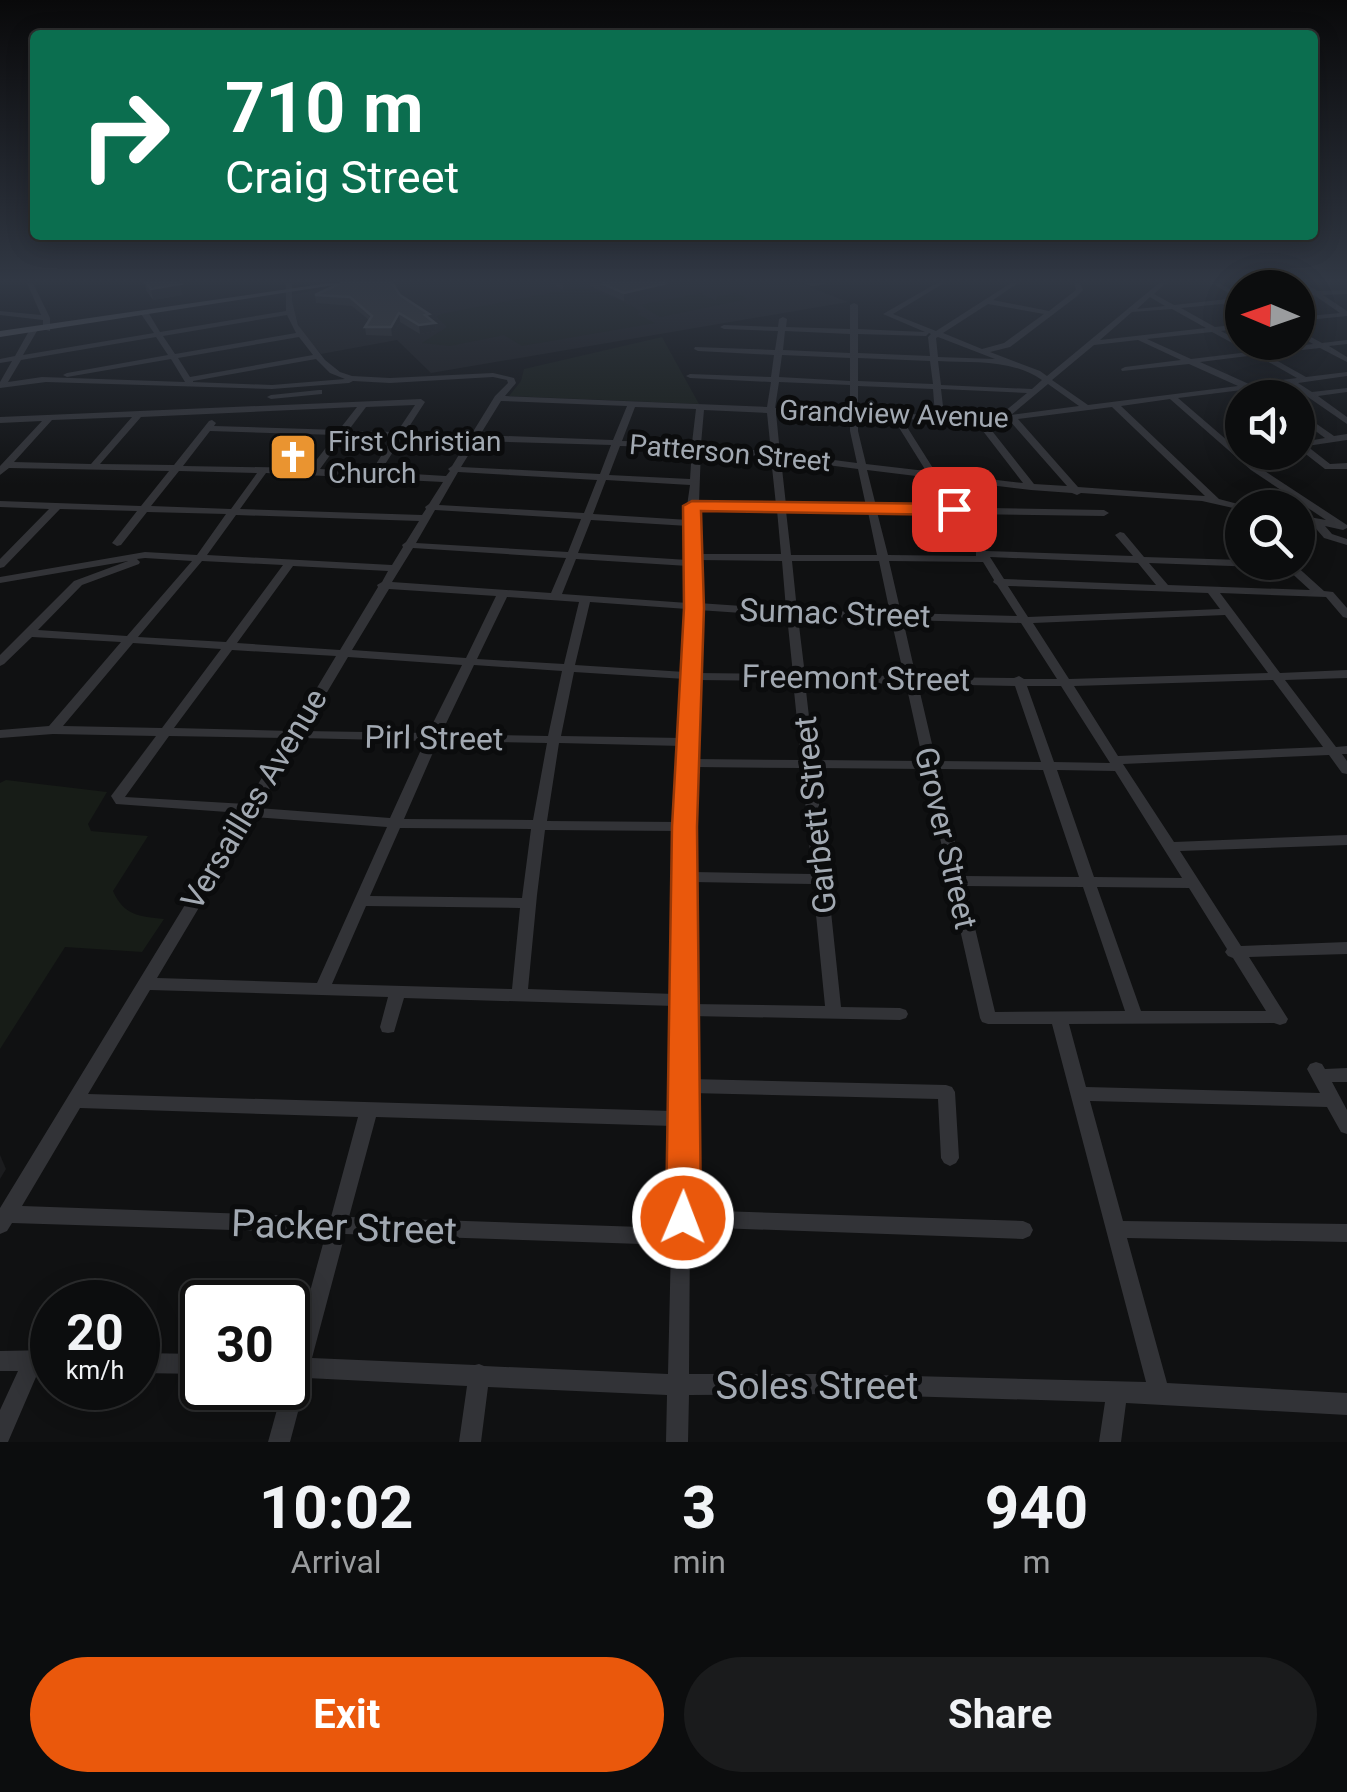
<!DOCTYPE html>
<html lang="en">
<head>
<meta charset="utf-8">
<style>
	:root { --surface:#0c0d0e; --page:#1a1b1c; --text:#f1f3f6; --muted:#9a9c9e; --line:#2c2d2e; --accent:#ea580c }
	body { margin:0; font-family:Roboto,sans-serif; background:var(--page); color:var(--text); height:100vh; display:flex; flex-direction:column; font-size:38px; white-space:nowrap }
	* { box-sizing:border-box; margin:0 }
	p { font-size:32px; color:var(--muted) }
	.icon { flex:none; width:55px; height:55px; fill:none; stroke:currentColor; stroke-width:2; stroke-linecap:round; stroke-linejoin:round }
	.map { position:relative; height:1442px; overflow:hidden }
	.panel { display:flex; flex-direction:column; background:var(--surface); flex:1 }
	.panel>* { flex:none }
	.hud { position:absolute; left:30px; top:30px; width:1288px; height:210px; border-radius:10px; box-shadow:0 5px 25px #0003,0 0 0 2px var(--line); background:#0b6e4f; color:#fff; overflow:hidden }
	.needle { width:65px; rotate:272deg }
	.buttons { position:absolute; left:1225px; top:270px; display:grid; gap:20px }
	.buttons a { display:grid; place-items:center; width:90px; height:90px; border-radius:50%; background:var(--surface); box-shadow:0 5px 25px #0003,0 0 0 2px var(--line); font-size:50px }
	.speed { position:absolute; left:30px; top:1280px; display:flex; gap:20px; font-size:50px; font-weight:700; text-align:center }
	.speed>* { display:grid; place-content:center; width:130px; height:130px; border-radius:50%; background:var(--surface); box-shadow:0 5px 25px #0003,0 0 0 2px var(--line); line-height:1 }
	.speed small { font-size:25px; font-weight:400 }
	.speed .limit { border:5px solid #111; border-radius:15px; background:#fff; color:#111 }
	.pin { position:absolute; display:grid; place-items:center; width:85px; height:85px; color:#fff; margin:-42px; border-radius:20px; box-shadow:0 5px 15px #0006 }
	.me { position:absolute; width:110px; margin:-55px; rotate:1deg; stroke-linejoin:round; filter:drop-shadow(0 0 8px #0008) }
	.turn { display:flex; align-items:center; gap:35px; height:210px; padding:0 30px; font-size:45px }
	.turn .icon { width:130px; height:130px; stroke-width:2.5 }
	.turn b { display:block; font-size:70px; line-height:85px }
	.eta { display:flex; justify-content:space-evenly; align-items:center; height:170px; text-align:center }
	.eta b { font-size:60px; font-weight:700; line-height:70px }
	.primary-button { display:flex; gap:20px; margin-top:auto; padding:20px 30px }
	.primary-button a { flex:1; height:115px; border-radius:60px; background:var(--accent); color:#fff; font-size:40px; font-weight:700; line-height:115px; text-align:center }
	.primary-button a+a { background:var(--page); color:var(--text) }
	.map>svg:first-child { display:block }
	.built { fill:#1c1d1f }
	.green { fill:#171c17 }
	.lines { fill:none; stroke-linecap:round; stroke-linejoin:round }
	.minor { fill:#323337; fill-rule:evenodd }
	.major { fill:#4e5055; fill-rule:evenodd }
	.wall { fill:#2c2d30 }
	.shaded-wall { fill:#1b1c1e }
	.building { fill:#393b3e; stroke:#494c50; stroke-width:2.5 }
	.route { fill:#ea580c; stroke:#983908; stroke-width:2.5 }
	.labels { text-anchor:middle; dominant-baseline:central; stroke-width:10; stroke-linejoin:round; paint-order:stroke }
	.far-street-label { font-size:28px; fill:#a2a9b2; stroke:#0b0c0d }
	.far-poi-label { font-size:28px; fill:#a2a9b2; stroke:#0b0c0d; text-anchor:start }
	.street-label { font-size:32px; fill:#a2a9b2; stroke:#0b0c0d }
	.near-street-label { font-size:38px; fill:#a2a9b2; stroke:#0b0c0d }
</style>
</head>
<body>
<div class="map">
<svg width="1347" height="1442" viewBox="0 0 1347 1442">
	<rect width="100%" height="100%" fill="#101112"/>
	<path class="built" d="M 353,283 L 800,283 L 848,302 L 431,373 L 397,340 L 321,354 L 309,341 L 299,328 L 290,295 Z"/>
	<g class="green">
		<path d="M 581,287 C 600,294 625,300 641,312 L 637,314 L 655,323 L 522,346 L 504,335 L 450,346 L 422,343 L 447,327 L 437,317 L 441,314 Z"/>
		<path d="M 701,293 L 716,301 L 717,297 L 735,293 L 748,299 L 660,317 L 640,305 Z"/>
		<path d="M 662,337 L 699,404 L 509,396 L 521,381 L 524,369 Z"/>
		<path d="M 6,780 L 107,792 L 88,824 L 91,831 L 148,836 L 113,891 C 124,916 139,916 164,919 L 142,952 L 65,947 L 0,1049 L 0,783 Z"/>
	</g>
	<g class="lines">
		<g class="minor">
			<path d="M 27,283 L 33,283 L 50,318 L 50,331 L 43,329 L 43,320 L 0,315 L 0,311 L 41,315 Z"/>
			<path d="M 286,283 L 292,283 L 292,301 L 298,325 L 325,360 L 340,372 L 352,376 L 390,378 L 493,373 L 514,378 L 516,383 L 505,396 L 767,407 L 771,382 L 690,378 L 686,376 L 690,374 L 771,377 L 774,355 L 698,351 L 694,349 L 695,347 L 775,350 L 778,331 L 724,329 L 720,327 L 724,325 L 778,327 L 779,319 L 783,317 L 787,319 L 786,327 L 850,329 L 850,305 L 854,303 L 858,305 L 858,329 L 925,332 L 883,314 L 937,283 L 944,283 L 893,314 L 936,331 L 1011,283 L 1018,283 L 993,300 L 1049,311 L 1076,290 L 1074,283 L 1080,283 L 1083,290 L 1076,297 L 1010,347 L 990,352 L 1040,371 L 1047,376 L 1159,283 L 1166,283 L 1154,294 L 1174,305 L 1236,298 L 1212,283 L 1219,283 L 1242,296 L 1242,302 L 1181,308 L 1215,327 L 1242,324 L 1242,328 L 1221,331 L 1258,351 L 1313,344 L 1298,335 L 1298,330 L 1322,343 L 1347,340 L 1347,344 L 1329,346 L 1347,357 L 1347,362 L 1320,348 L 1265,354 L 1306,377 L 1347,372 L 1347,376 L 1298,383 L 1312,392 L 1347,388 L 1347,392 L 1318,396 L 1347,417 L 1347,424 L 1289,384 L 1178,398 L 1257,466 L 1347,525 L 1347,528 L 1343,530 L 1325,526 L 1332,534 L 1347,539 L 1347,545 L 1324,538 L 1312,524 L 1298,521 L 1298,515 L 1326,520 L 1251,470 L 1170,399 L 1121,406 L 1219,499 L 1253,508 L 1242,508 L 1242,510 L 1202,501 L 1081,493 L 1077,495 L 1072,493 L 1031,490 L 867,470 L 876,506 L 1104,510 L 1109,513 L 1104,516 L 962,514 L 986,551 L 1133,556 L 1115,535 L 1120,532 L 1124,533 L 1144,557 L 1242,560 L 1242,562 L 1293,563 L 1324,591 L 1333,592 L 1347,608 L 1347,618 L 1343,617 L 1326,597 L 1220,593 L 1280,673 L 1347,670 L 1347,678 L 1285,680 L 1336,747 L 1347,746 L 1347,754 L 1342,754 L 1347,761 L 1347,774 L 1342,773 L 1329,755 L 1123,764 L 1174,842 L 1347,835 L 1347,845 L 1180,851 L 1241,946 L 1347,942 L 1347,954 L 1249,957 L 1288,1019 L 1286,1023 L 1280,1025 L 1274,1023 L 1069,1024 L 1086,1087 L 1320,1093 L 1307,1069 L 1310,1064 L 1316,1062 L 1322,1064 L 1325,1069 L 1347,1068 L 1347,1082 L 1332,1082 L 1347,1110 L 1347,1134 L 1341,1132 L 1327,1107 L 1090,1101 L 1123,1221 L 1347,1224 L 1347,1242 L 1127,1238 L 1167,1383 L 1347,1393 L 1347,1415 L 1126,1403 L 1121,1442 L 1099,1442 L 1105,1402 L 835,1394 L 689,1395 L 688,1442 L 666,1442 L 667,1395 L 488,1387 L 481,1442 L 459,1442 L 467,1386 L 307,1378 L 290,1442 L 268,1442 L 283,1388 L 288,1388 L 288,1357 L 292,1357 L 326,1233 L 12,1223 L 7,1231 L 0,1234 L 0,1208 L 241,813 L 116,804 L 111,796 L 156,736 L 53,734 L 0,738 L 0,730 L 49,726 L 121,642 L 32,637 L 4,664 L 0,666 L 0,655 L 74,581 L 128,561 L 0,583 L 0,577 L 145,552 L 197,555 L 226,514 L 147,512 L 121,545 L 117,546 L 112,543 L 137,511 L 60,509 L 4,567 L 0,568 L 0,559 L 49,509 L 0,507 L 0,501 L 141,506 L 169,471 L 9,468 L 0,475 L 0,466 L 42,421 L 0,423 L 0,417 L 421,399 L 425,402 L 405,433 L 471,435 L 495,396 L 508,383 L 507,380 L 493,377 L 390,383 L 353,381 L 349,383 L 272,389 L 46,382 L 0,388 L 0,382 L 12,361 L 0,363 L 0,359 L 15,356 L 29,331 L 33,329 L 37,331 L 23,355 L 154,333 L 141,314 L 145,312 L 148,312 L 160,332 L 286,311 ZM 1150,297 L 1165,306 L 1137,309 ZM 988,304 L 1044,314 L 1004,343 L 982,349 L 943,333 ZM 1172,309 L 1206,328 L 1100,340 L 1132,312 ZM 287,315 L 296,333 L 175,354 L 163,336 ZM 785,331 L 850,334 L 850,353 L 783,350 ZM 1212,332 L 1249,352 L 1191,359 L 1147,339 ZM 929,333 L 931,334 L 928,337 L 930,356 L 858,353 L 858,334 L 926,336 ZM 156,337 L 168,355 L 67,373 L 63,375 L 67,377 L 171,359 L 185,382 L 42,377 L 8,382 L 21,360 ZM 299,337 L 313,355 L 190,377 L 178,358 ZM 938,337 L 995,359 L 938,357 L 936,338 ZM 1138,340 L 1181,360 L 1125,367 L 1121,369 L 1122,371 L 1189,364 L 1238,386 L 1088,405 L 1052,380 L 1094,345 ZM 782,355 L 850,358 L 850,381 L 779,377 ZM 1256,355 L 1297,378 L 1249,384 L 1200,362 ZM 858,358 L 930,361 L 933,384 L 858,381 ZM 316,359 L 330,373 L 345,379 L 272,385 L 193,382 L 193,381 ZM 938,361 C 974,363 1012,359 1042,380 L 1032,389 L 941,385 ZM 779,382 L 850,385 L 850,411 L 775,408 ZM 1048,384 L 1079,406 L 1011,415 ZM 858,386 L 933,389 L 935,415 L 858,412 ZM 941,389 L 1027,393 L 999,416 L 944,415 ZM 501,401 L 627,406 L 613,440 L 480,435 ZM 415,405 L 397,432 L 348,431 L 366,407 ZM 357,407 L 339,430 L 214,426 L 216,423 L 212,420 L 209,421 L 174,465 L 100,464 L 141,417 ZM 635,407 L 696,409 L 692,443 L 622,441 ZM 1112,407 L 1205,496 L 1078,487 L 1018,419 ZM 704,410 L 767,413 L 771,452 L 701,444 ZM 776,413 L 850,416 L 850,431 L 857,463 L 780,453 ZM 132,417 L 91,464 L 14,462 L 52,420 ZM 858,417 L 893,418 L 926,471 L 866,464 L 858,431 ZM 902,419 L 976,422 L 1023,483 L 936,473 ZM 1009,420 L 1067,486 L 1034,484 L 985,422 ZM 210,431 L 336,435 L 310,468 L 183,466 ZM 344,436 L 393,437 L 371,472 L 320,469 ZM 402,438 L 468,440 L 452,466 L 448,469 L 450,471 L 446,476 L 380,472 ZM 477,441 L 611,445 L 600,474 L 461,467 ZM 620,446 L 692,448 L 690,479 L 609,475 ZM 701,449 L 771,458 L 776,505 L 699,503 ZM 781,459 L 858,469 L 866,506 L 786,505 ZM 179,471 L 257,473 L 231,509 L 151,506 ZM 458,472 L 597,480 L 584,513 L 439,505 ZM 266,473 L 443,482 L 429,504 L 425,507 L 426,509 L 422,515 L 240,509 ZM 606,480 L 690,485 L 687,506 L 689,520 L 593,514 ZM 699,509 L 777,510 L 781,554 L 698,554 ZM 435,510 L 581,519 L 568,552 L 416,543 ZM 786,511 L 868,512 L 877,555 L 791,555 ZM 877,512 L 952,513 L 976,552 L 976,556 L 888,555 ZM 236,515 L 419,521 L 406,542 L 402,545 L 403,547 L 392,565 L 207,555 ZM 591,520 L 688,526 L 688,560 L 578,553 ZM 413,548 L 566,558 L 551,593 L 392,582 ZM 990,557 L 1138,563 L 1156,585 L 1004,579 ZM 145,558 L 192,561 L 127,636 L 38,630 L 82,585 L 139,564 L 140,562 L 137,559 ZM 576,559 L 688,566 L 688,603 L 562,594 ZM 698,560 L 782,561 L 786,609 L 698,603 ZM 202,561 L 283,565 L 226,642 L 138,637 ZM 792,561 L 879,561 L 890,613 L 797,610 ZM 889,561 L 983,562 L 994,580 L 993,582 L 997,585 L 1017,616 L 901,613 ZM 1149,563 L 1286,568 L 1310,590 L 1168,585 ZM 293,566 L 388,571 L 382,582 L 377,585 L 378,587 L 340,650 L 237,643 ZM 1008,586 L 1208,593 L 1220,609 L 1028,617 ZM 389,589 L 496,596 L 466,658 L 352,650 ZM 507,597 L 579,602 L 564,664 L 477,659 ZM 590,602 L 687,609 L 685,672 L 575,665 ZM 698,610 L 787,616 L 793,674 L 697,673 ZM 1225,615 L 1268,673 L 1069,679 L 1033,623 ZM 798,617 L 891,619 L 904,676 L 805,675 ZM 903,620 L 1021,623 L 1057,679 L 1024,679 L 1019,676 L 1014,678 L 916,677 ZM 133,643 L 221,649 L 162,728 L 63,726 ZM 232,650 L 336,656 L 291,731 L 174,728 ZM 348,657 L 462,665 L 428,733 L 304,731 ZM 474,665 L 562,671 L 548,736 L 441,734 ZM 574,672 L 685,679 L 683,738 L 561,736 ZM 697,680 L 793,681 L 801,760 L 695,759 ZM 1273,680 L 1323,747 L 1118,756 L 1074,686 ZM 805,682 L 906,684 L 923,761 L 814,760 ZM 918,684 L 1015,686 L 1041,762 L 936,761 ZM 1027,686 L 1061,686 L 1110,763 L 1054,762 ZM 169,736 L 286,738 L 246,804 L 125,797 ZM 300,738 L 425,741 L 390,818 L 258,808 ZM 438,741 L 547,743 L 533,820 L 404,819 ZM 559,743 L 682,746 L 680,822 L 547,821 ZM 695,767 L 802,768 L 812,874 L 693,872 ZM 815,768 L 925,769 L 949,879 L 948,881 L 950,885 L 980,1018 L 982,1022 L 988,1024 L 1052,1024 L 1146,1382 L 835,1374 L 689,1374 L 690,1227 L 1023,1239 L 1030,1236 L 1033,1230 L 1030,1224 L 1023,1221 L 690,1210 L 691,1123 L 693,1119 L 691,1115 L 691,1093 L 938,1099 L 941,1158 L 944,1163 L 950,1166 L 956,1163 L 959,1158 L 955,1092 L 952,1087 L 946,1085 L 691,1079 L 691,1016 L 900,1020 L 906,1018 L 908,1014 L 906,1010 L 900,1008 L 841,1007 L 828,883 L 830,879 L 827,875 ZM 938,769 L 1043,770 L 1079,877 L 963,876 ZM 1057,770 L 1115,771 L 1182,878 L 1094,877 ZM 253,817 L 387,827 L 317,983 L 157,978 ZM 400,828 L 531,829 L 522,898 L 370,896 ZM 545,830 L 679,831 L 675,994 L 528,989 L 537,895 ZM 693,882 L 813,884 L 825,1006 L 691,1004 L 693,1000 L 691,997 ZM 965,886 L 1083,887 L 1125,1011 L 995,1012 ZM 1097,887 L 1189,888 L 1227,949 L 1225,952 L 1228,956 L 1233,958 L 1266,1011 L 1141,1011 ZM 366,906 L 520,908 L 512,989 L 332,984 ZM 150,990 L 388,997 L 380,1027 L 382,1032 L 388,1033 L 394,1032 L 404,998 L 675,1006 L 673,1111 L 88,1094 ZM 80,1108 L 358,1117 L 331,1217 L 22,1206 ZM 376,1117 L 673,1126 L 671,1228 L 349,1217 ZM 345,1234 L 671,1245 L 668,1374 L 484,1366 L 479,1364 L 475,1365 L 312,1358 Z"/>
			<path d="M 804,283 L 825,283 C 821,286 807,287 804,283 Z"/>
			<path d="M 1299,283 L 1306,283 L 1317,291 L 1347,290 L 1347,294 L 1323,295 L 1347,311 L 1347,316 L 1298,321 L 1298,317 L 1340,313 L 1314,295 L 1298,295 L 1298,291 L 1309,291 Z"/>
			<path d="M 319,390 L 322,390 L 322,394 L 271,399 L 267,397 L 271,395 Z"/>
			<path d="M 1298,411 L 1334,436 L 1347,434 L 1347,440 L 1307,446 L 1330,464 L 1347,463 L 1347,469 L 1325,469 L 1298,448 L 1298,440 L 1302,442 L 1325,438 L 1298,418 Z"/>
			<path d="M 52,1350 L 52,1370 L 39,1370 L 8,1442 L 0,1442 L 0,1410 L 18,1371 L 0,1371 L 0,1351 Z"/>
			<path d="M 138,1353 L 202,1354 L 202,1374 L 138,1373 Z"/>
		</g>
		<path class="major" d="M 329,283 L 347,283 L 0,337 L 0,331 Z"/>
	</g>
	<g class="wall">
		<path d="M 145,283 L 178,283 L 182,295 L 153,300 L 146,290 Z"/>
		<path d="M 552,283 L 702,283 L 624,301 L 590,286 L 563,290 Z"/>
		<path d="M 315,295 L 400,295 L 435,323 L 436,331 L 420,334 L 400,322 L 392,336 L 366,335 L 365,327 L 369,320 L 352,306 L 316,303 Z"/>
	</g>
	<g class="shaded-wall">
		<path d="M 563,283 L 590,283 L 590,286 L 563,290 Z"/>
		<path d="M 667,283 L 702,283 L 624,301 L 624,293 Z"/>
		<path d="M 180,284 L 182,295 L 153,300 L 151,289 Z"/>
		<path d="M 399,313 L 400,322 L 392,336 L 391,327 Z"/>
		<path d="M 435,323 L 436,331 L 420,334 L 419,325 Z"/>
		<path d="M 0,1155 L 6,1169 L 0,1179 Z"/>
	</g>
	<g class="building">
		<path d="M 146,283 L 178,283 L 180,284 L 151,289 Z"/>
		<path d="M 341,283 L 392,283 L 400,295 L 429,314 L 425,315 L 435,323 L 419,325 L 399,313 L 391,327 L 365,327 L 372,316 L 350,297 L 315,295 Z"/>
		<path d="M 601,283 L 667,283 L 624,293 Z"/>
	</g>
	<linearGradient id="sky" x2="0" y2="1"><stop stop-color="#09090a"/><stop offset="0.58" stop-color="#313844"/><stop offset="1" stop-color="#313844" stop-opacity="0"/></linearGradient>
	<rect width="1347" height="485" fill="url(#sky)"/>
	<path class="route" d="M 692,501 L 954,504 L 963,509 L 954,515 L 701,511 L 704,608 L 697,827 L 701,1218 L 695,1229 L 683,1233 L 671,1229 L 666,1218 L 672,827 L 684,608 L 683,506 Z"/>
	<defs>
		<g id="church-square" transform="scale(2.5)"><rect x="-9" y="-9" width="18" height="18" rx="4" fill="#ea9430" stroke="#0b0c0d"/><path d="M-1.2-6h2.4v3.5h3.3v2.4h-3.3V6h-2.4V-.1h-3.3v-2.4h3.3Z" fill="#fff"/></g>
	</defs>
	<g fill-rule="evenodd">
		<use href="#church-square" x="293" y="457"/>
	</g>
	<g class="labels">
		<g class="far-street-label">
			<text transform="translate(894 414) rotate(2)">Grandview Avenue</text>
			<text transform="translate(730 453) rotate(5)">Patterson Street</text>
		</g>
		<g class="far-poi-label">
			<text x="328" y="441">First Christian<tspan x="328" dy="32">Church</tspan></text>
		</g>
		<g class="street-label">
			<text transform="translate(835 613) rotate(2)">Sumac Street</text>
			<text transform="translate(856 678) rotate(1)">Freemont Street</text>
			<text transform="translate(434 738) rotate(1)">Pirl Street</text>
			<text transform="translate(254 799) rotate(-59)">Versailles Avenue</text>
			<text transform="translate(815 815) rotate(-96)">Garbett Street</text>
			<text transform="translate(946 838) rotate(77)">Grover Street</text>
		</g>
		<g class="near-street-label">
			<text transform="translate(344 1227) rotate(2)">Packer Street</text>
			<text x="817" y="1386">Soles Street</text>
		</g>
	</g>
</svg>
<div class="buttons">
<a><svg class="needle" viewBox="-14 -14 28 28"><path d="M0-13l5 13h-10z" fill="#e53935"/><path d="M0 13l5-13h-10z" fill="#9a9c9e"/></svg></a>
<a><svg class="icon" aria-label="sound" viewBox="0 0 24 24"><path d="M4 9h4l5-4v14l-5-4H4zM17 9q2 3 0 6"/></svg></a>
<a><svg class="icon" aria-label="search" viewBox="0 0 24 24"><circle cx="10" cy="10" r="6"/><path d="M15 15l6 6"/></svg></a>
</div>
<div class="speed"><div>20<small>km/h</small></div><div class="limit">30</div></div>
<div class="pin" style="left:954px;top:509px;background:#d93025"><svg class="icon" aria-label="arrive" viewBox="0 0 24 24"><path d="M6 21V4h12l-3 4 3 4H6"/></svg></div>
<svg class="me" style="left:683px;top:1218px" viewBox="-20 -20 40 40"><circle r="17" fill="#ea580c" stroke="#fff" stroke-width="3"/><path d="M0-11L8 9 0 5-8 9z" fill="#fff"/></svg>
<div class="hud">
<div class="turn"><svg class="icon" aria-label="right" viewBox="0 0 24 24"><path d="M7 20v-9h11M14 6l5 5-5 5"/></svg><div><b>710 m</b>Craig Street</div></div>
</div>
</div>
<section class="panel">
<div class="eta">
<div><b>10:02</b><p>Arrival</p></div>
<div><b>3</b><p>min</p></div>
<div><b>940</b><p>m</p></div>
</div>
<div class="primary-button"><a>Exit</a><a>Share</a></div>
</section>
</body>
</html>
